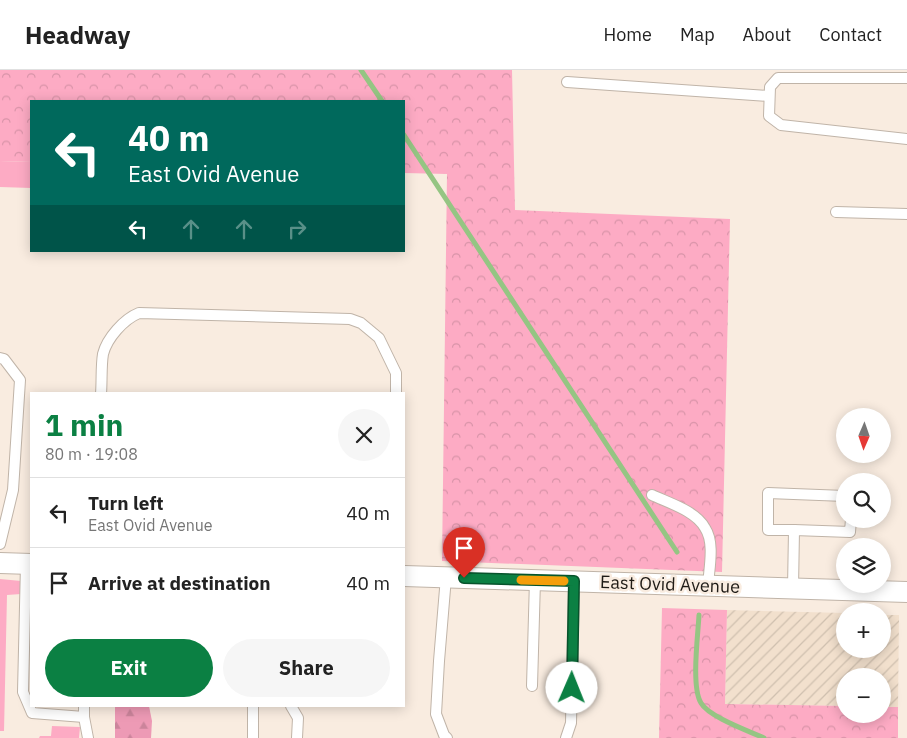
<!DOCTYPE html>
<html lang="en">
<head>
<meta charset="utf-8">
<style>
	:root { --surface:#fff; --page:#f6f6f6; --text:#222; --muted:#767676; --line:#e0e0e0; --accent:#0b8043 }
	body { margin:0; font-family:"IBM Plex Sans",sans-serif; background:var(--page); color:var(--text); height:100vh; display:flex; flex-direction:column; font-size:19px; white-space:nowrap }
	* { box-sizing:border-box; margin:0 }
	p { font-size:16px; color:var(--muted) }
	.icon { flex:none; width:28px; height:28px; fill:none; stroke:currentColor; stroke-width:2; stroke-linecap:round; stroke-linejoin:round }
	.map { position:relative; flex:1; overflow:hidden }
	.panel { position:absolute; left:30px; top:322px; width:375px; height:315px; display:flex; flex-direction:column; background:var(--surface); border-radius:0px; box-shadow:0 2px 12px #0003 }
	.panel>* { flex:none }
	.guide { position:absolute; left:30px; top:30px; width:375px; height:152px; border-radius:0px; box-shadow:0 2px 12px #0003; background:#00695c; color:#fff; overflow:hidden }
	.needle { width:32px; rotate:182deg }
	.controls { position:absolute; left:836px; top:338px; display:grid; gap:10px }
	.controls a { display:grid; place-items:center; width:55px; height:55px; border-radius:50%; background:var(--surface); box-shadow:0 2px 12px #0003; font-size:25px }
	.pin { position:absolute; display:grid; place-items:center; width:42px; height:42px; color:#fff; margin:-51px -21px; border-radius:50% 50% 50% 0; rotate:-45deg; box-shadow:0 0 5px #0007 }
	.pin .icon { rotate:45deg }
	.me { position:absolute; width:55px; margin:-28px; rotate:1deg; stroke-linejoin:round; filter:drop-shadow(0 0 4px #0008) }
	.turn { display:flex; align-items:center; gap:18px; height:105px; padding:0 15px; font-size:22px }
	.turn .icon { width:65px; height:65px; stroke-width:2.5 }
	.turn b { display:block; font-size:35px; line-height:42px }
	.lanes { display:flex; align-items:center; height:48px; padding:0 15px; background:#0003; justify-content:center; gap:25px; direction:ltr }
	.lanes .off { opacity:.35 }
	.round { display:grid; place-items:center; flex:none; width:52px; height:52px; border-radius:26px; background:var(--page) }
	.summary { display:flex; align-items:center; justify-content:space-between; height:85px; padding:0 15px }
	h1 { font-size:30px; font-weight:800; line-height:38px; color:var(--accent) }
	.cta { display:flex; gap:10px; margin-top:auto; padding:10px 15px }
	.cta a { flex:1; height:58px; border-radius:30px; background:var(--accent); color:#fff; font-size:20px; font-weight:800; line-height:58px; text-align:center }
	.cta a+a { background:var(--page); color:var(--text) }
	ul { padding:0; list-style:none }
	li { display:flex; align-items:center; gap:15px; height:70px; padding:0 15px; border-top:1px solid var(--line) }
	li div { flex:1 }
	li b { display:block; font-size:19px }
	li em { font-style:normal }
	header { display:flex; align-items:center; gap:30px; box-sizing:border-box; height:70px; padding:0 25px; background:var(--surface); border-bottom:1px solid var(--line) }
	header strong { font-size:24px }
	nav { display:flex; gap:28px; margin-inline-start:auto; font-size:18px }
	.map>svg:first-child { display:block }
	.industrial { fill:url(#industrial-furrows) }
	.grass { fill:#fdabc4 }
	.forest { fill:url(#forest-firs) }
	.park { fill:url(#park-crowns) }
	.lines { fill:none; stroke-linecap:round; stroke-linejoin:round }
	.stream { stroke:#95c583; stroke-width:5 }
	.lane-casing { stroke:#c0b4a8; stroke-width:12 }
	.street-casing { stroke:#c0b4a8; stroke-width:22 }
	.lane { stroke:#fff; stroke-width:10 }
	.street { stroke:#fff; stroke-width:20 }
	.route-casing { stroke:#07532c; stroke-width:12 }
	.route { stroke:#0b8043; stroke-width:9 }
	.slow { stroke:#f59e0b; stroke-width:9 }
	.labels { text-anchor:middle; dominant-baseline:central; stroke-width:5; stroke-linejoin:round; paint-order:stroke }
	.street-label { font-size:18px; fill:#1f1b16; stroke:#f9ece0 }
</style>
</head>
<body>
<header>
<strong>Headway</strong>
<nav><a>Home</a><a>Map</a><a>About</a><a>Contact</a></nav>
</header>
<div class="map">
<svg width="907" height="668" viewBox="0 0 907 668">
	<defs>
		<pattern id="industrial-furrows" width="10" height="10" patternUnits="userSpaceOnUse" patternTransform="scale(1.25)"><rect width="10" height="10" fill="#f2e0cd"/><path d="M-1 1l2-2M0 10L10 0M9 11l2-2" fill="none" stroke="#cfc0af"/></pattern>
		<pattern id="forest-firs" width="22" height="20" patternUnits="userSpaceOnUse" patternTransform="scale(1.25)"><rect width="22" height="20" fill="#ed9ab5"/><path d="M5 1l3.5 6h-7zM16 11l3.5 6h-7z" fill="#cb849b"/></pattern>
		<pattern id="park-crowns" width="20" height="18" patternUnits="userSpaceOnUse" patternTransform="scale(1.25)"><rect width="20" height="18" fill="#fdabc4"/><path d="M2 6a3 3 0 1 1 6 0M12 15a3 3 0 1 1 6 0" fill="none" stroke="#d893a8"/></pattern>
	</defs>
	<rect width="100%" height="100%" fill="#f9ece0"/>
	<path class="industrial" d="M 727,540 L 845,543 L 845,579 L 882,579 L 883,545 L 899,545 L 898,637 L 883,637 L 882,606 L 845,606 L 845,636 L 725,634 Z"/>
	<g class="grass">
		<path d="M 0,91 L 31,92 L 31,118 L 0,117 Z"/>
		<path d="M 0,509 L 21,511 L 21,524 L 7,525 L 4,661 L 0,661 Z"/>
		<path d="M 52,656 L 80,657 L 79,668 L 39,668 L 40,666 L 51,666 Z"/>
	</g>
	<path class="forest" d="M 115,636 L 149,636 L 152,651 L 151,668 L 115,668 Z"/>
	<g class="park">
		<path d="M 0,0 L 512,0 L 515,140 L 730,149 L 722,502 L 442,491 L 447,104 L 404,103 L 404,31 L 31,31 L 31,92 L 0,91 Z"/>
		<path d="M 662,538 L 727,540 L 725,634 L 845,636 L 845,644 L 882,644 L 883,637 L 898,637 L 898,668 L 659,668 Z"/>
	</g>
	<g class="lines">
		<g class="stream">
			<path d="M 361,0 L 382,31"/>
			<path d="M 404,65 L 677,482"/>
			<path d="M 699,545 C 698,565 691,617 701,633 C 709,647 749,661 764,668"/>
		</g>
		<g class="lane-casing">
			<g id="lane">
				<path d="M 907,8 L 778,8 L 770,17 L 769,46 L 781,55 L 907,69"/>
				<path d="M 567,12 L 769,26"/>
				<path d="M 836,142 L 907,144"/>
				<path d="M 0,288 L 4,289 L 20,310 L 13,420 L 0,474"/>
				<path d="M 101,324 C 102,311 101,296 103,284 C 107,268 124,249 139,243 L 350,249 L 361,253 L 379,268 L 396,303 L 396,324"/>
				<path d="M 652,425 C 669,433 696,441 705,458 C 715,473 709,498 708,516"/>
				<path d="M 794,460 L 768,460 L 768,423 L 845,426"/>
				<path d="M 26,494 L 23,622 L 32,643 L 84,647 L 84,636"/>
				<path d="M 446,507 L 439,591 L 436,644 L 444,665 L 447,668"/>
				<path d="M 793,518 L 794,460 L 850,462 L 851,449"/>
				<path d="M 532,616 L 535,510"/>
				<path d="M 291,636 L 298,648 L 297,668"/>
				<path d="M 84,647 L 88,668"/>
				<path d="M 253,668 L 253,636"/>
				<path d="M 566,668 L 571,653 L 574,511"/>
			</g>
		</g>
		<g class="street-casing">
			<g id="street">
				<path d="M 0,493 L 31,494"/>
				<path d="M 404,506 L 907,522"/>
			</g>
		</g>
		<use href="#lane" class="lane"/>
		<use href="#street" class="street"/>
	</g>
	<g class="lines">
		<g class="route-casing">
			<path id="route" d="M 464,508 L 574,511 L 572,618"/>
		</g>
		<use href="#route" class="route"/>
		<path class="slow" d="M 521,510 L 564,511"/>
	</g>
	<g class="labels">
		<g class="street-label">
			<text transform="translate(670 514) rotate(2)">East Ovid Avenue</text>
		</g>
	</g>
</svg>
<div class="controls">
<a><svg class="needle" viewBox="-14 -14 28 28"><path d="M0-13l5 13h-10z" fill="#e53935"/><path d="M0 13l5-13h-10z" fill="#767676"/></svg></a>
<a><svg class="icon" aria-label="search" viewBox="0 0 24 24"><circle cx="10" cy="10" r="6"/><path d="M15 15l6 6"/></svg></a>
<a><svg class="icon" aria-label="layers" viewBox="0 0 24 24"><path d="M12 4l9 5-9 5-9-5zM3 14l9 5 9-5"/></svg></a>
<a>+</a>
<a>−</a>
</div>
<div class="pin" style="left:464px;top:508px;background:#d93025"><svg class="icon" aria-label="arrive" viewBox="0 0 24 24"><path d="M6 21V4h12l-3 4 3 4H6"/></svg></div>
<svg class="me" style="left:572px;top:618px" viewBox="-20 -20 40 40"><circle r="19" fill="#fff"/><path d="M0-13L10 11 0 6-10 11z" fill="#0b8043"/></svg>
<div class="guide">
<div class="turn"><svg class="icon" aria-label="left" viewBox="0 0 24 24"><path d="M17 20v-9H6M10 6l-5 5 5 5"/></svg><div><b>40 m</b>East Ovid Avenue</div></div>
<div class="lanes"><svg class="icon" aria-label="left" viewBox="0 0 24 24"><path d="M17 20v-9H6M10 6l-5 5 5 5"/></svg><svg class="icon off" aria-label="ahead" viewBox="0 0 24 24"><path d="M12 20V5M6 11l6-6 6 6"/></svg><svg class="icon off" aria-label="ahead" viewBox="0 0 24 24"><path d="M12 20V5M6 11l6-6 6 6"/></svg><svg class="icon off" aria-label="right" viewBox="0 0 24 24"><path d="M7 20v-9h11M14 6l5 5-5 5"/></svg></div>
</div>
<section class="panel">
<div class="summary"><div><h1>1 min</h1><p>80 m · 19:08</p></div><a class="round"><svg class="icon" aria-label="close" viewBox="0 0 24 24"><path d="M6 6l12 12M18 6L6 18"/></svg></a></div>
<ul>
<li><svg class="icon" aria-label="left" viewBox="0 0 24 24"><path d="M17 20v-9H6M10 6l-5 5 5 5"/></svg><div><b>Turn left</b><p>East Ovid Avenue</p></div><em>40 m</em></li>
<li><svg class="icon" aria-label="arrive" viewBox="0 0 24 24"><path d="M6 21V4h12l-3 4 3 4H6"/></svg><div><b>Arrive at destination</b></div><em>40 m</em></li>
</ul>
<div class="cta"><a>Exit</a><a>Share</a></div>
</section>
</div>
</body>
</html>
